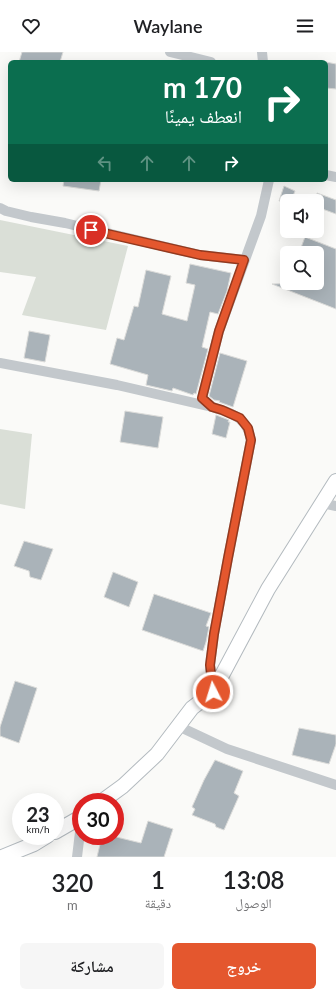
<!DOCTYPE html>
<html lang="ar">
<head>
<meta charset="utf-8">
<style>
	:root { --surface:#fff; --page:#f6f6f6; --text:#202124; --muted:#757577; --accent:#e4572e }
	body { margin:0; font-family:Lato,"Noto Naskh Arabic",sans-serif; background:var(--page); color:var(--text); direction:rtl; height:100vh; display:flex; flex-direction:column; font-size:15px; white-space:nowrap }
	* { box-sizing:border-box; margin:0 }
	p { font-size:13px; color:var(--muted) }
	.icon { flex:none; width:22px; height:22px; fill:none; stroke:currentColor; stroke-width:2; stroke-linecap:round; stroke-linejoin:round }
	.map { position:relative; height:805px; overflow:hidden; direction:ltr }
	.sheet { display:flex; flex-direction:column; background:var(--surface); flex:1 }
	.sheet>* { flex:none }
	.hud { position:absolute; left:8px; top:8px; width:320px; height:122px; border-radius:6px; box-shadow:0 4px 16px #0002; direction:rtl; background:#0b6e4f; color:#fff; overflow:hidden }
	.buttons { position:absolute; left:280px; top:142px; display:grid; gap:8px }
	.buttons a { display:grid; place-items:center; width:44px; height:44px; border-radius:6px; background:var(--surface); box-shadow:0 4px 16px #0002; font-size:20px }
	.speed { position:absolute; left:12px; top:741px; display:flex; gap:8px; font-size:20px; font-weight:700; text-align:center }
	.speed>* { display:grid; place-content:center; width:52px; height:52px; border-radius:50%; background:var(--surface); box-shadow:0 4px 16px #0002; line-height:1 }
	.speed small { font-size:10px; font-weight:400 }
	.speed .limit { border:6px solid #d22; background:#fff; color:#111 }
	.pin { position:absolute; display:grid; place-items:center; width:34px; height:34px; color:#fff; margin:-17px; border:2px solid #fff; border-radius:50%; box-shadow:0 1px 4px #0007 }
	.me { position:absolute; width:44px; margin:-22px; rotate:355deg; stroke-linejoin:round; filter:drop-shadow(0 0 3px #0008) }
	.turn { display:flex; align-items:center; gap:14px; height:84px; padding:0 20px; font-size:18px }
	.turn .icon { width:52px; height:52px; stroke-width:2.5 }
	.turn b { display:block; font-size:28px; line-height:34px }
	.lanes { display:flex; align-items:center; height:38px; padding:0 20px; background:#0003; justify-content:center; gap:20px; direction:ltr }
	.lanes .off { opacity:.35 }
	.eta { display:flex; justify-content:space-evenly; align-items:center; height:68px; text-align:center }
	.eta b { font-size:24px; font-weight:600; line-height:28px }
	.action { display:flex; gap:8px; margin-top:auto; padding:8px 20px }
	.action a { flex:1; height:46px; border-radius:6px; background:var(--accent); color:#fff; font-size:16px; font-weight:600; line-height:46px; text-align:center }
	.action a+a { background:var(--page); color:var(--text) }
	header { display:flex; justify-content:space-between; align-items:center; height:52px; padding:0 20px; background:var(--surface); font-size:18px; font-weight:600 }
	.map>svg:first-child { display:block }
	.green { fill:#dadfd7 }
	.building { fill:#aab3b9; stroke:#dcdcda }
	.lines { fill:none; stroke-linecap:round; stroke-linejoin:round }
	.secondary-casing { stroke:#b3babf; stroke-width:16 }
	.minor { stroke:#c3c8cc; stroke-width:10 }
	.secondary { stroke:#fff; stroke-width:14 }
	.route-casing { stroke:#94391e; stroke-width:10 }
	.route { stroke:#e4572e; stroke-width:7 }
</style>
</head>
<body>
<header><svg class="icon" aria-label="menu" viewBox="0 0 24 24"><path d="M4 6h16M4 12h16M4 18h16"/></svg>Waylane<svg class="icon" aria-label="heart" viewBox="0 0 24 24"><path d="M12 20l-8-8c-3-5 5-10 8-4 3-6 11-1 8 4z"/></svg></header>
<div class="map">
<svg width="336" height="805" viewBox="0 0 336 805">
	<rect width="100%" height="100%" fill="#fafaf8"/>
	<g class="green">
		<path d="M 0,168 L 128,194 L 106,278 L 22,263 L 36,225 L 0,220 Z"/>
		<path d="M 0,377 L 32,382 L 25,457 L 0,452 Z"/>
	</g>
	<g class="building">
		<path d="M 22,0 L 63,0 L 60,10 L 19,10 Z"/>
		<path d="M 326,10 L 336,12 L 336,37 L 326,36 Z"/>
		<path d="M 64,128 L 101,128 L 99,139 L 63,134 Z"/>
		<path d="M 284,134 L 295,139 L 291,149 L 279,149 Z"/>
		<path d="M 317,141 L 336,148 L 336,162 L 317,155 Z"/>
		<path d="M 305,185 L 336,197 L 336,257 L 272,232 L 317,231 L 317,201 L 299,201 Z"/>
		<path d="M 190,212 L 231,221 L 227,239 L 218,262 L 210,260 L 202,295 L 208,297 L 196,342 L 194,341 L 193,343 L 173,336 L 172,339 L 146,333 L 148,323 L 110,312 L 117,286 L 124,288 L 134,254 L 138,255 L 146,218 L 171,224 L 162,262 L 187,269 L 195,233 L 186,231 Z"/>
		<path d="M 29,279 L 50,283 L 45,310 L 24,306 Z"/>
		<path d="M 220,301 L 247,309 L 233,355 L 219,350 L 220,349 L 214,348 L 209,344 Z"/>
		<path d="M 125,359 L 163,365 L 158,396 L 120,390 Z"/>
		<path d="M 216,363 L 229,368 L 228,370 L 230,370 L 226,386 L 212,382 Z"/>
		<path d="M 24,489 L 53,497 L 41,528 L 30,525 L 29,519 L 14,514 Z"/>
		<path d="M 113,520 L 138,530 L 129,555 L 104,545 Z"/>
		<path d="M 154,542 L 211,561 L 206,574 L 209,575 L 206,590 L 203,599 L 142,578 Z"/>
		<path d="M 15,629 L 37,636 L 19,691 L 0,684 L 0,675 Z"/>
		<path d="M 299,676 L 336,683 L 336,692 L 329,712 L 292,703 Z"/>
		<path d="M 215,708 L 243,719 L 234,741 L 239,744 L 224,778 L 216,775 L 215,772 L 192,763 L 195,757 L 192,755 L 204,728 Z"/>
		<path d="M 148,769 L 173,777 L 164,805 L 97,805 L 102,784 L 112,784 L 141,791 Z"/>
	</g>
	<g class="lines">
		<g class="secondary-casing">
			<g id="secondary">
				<path d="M 101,750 L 123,734 L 157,702 L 192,656 L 213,640 L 268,537 L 336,429"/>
				<path d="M 55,780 L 81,765"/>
				<path d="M 2,805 L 34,792 L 47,784"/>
			</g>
		</g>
		<g class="minor">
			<path d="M 170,0 L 211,10"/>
			<path d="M 262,0 L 263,10"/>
			<path d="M 326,123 L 336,125"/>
			<path d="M 0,156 L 6,159 L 31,165 L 65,171 L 200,203 L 244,208"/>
			<path d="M 0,311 L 117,333 L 212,355 C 225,359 241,363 247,376 C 249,379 250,384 251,388 L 228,506 L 214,582 L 210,613 L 213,640"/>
			<path d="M 211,354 L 202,346 L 219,279 L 261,164 L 269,128"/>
			<path d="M 322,451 L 336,454"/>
			<path d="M 178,674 L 227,697 L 336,733"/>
			<path d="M 77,805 L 81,772"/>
		</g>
		<use href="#secondary" class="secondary"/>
	</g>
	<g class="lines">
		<g class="route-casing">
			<path id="route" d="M 91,178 L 200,203 L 244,208 L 219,279 L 202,346 L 212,355 L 222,358 L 240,366 L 248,376 L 251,388 L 228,506 L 214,582 L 210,613 L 213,640"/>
		</g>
		<use href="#route" class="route"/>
	</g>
</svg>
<div class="buttons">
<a><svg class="icon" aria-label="sound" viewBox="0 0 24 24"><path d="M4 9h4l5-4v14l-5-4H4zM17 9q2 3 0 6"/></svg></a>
<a><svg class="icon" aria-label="search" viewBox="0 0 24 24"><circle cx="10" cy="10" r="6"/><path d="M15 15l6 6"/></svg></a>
</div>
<div class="speed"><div>23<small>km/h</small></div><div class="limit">30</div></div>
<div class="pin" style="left:91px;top:178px;background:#d93025"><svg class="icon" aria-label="arrive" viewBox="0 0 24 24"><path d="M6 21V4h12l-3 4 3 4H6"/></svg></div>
<svg class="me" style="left:213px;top:640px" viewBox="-20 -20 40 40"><circle r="17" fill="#e4572e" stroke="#fff" stroke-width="3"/><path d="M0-11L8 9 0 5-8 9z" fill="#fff"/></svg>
<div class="hud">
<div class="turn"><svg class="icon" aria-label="right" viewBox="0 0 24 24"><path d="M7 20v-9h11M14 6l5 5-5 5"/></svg><div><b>170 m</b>انعطف يمينًا</div></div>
<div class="lanes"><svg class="icon off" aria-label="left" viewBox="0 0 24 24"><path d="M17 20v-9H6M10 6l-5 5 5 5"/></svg><svg class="icon off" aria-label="ahead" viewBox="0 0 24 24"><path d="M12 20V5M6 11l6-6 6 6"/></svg><svg class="icon off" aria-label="ahead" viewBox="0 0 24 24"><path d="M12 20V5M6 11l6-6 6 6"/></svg><svg class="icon" aria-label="right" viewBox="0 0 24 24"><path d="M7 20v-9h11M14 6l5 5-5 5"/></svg></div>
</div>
</div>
<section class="sheet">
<div class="eta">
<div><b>13:08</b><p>الوصول</p></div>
<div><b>1</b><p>دقيقة</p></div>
<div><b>320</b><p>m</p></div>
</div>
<div class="action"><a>خروج</a><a>مشاركة</a></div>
</section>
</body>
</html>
